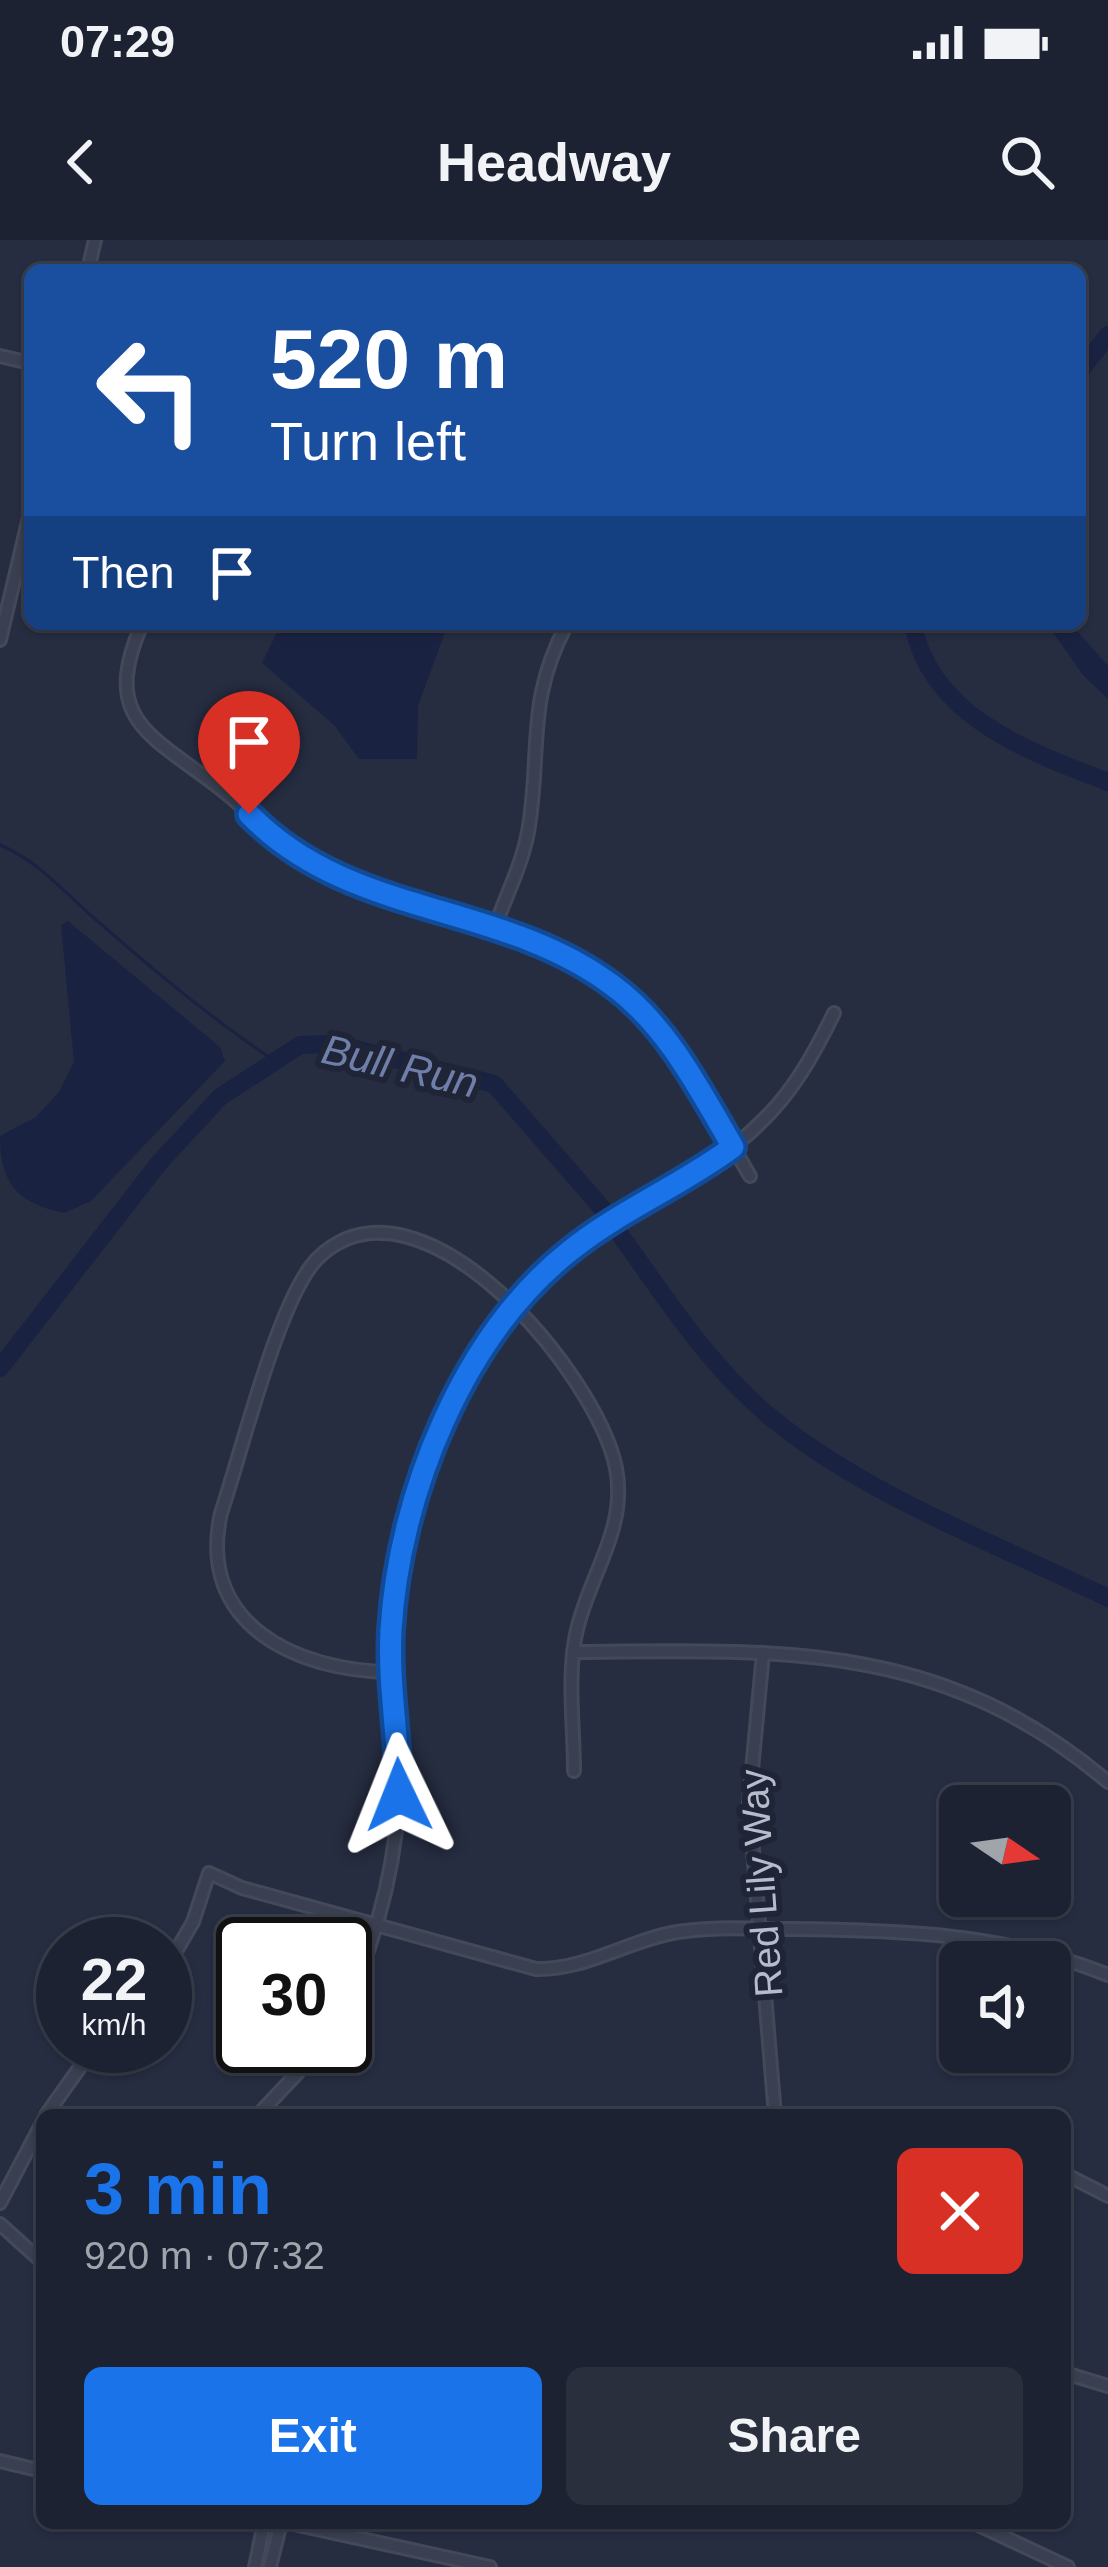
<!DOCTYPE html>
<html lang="en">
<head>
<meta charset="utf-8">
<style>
	:root { --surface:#1c2231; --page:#292f3d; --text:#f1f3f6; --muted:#a0a4ab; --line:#3a3f4d; --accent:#1a73e8 }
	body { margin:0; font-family:Arial,sans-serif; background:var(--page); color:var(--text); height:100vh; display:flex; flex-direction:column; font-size:45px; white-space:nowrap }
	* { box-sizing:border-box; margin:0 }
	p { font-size:39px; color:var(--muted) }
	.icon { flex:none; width:66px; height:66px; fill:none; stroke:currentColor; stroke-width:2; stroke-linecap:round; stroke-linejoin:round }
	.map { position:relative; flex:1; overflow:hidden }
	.sheet { position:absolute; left:36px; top:1869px; width:1035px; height:420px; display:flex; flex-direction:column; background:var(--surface); border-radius:18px; box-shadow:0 3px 9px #0004,0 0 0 3px var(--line) }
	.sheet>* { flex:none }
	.guide { position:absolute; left:24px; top:24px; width:1062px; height:366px; border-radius:18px; box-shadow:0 3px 9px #0004,0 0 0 3px var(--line); background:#1a4fa0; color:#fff; overflow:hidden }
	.needle { width:78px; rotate:103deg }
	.controls { position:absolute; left:939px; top:1545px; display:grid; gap:24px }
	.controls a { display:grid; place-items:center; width:132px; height:132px; border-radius:18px; background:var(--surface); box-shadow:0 3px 9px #0004,0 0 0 3px var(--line); font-size:60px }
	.speed { position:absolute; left:36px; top:1677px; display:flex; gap:24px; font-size:60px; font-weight:700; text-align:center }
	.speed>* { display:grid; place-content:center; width:156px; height:156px; border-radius:50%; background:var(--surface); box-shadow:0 3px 9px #0004,0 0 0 3px var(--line); line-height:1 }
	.speed small { font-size:30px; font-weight:400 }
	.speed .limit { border:6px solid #111; border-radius:18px; background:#fff; color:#111 }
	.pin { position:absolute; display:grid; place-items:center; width:102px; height:102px; color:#fff; margin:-123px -51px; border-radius:50% 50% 50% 0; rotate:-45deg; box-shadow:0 0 12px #0007 }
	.pin .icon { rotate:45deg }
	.me { position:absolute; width:132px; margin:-66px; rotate:358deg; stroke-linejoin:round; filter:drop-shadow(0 0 9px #0008) }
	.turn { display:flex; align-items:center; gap:42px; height:252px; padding:0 48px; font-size:54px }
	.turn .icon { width:156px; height:156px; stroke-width:2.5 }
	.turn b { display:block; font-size:84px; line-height:102px }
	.then { display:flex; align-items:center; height:114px; padding:0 48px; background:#0003; gap:24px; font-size:45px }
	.round { display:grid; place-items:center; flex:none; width:126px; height:126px; border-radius:18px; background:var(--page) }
	.overview { display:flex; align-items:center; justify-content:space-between; height:204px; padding:0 48px }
	h1 { font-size:72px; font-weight:600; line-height:90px; color:var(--accent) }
	.primary-button { display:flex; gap:24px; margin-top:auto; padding:24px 48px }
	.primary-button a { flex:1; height:138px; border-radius:18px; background:var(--accent); color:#fff; font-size:48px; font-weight:600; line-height:138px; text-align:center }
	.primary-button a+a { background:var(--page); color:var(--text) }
	.status { display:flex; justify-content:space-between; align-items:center; height:84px; padding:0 60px; background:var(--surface); direction:ltr }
	.status svg { height:33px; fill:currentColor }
	header { display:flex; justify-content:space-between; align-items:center; height:156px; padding:0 48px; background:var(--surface); font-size:54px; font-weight:600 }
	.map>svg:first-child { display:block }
	.water { fill:#192240 }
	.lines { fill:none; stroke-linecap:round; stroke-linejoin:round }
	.stream { stroke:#192240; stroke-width:3 }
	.river { stroke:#192240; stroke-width:18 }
	.minor-casing { stroke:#44495a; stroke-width:16 }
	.minor { stroke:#3a4051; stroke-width:10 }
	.route-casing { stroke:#114b97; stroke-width:30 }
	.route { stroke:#1a73e8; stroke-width:21 }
	.labels { text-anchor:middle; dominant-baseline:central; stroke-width:12; stroke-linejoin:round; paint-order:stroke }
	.street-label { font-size:39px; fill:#b7bbcb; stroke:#1f2536 }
	.water-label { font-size:42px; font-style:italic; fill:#707faa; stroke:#1f2536 }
</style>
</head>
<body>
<div class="status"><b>07:29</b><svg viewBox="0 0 49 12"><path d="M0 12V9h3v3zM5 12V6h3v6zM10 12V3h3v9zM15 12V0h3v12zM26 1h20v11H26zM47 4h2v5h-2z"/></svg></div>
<header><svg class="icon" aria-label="back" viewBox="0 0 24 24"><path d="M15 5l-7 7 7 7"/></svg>Headway<svg class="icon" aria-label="search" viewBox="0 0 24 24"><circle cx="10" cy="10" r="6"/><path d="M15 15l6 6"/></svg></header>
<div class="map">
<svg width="1108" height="2327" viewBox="0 0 1108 2327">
	<rect width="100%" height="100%" fill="#262d41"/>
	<g class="water">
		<path d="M 281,384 L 448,384 L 418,466 L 417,519 L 359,519 L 334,485 L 262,423 Z"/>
		<path d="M 1047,384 L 1071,384 L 1108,426 L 1108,459 L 1083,435 Z"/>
		<path d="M 68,681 L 220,807 L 225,821 L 91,961 L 64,973 C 17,963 0,943 0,896 L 36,877 L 59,852 L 74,822 L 61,685 Z"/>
	</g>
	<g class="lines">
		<path class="stream" d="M 0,605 C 41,622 67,656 102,685 C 156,732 212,779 272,819"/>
		<g class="river">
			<path d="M 1080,131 L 1108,95"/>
			<path d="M 913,384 C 930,477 1030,512 1108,542"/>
			<path d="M 621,996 C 668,1061 711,1129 774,1180 C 871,1258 997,1304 1108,1358"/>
			<path d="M 0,1128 L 159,923 L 220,857 L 300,805 L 336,804 L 494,844 L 602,968"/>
		</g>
		<g class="minor-casing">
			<g id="minor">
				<path d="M 88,30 L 95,0"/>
				<path d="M 0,116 L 30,123"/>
				<path d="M 142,384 C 101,477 148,494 213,543 C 256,574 284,615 334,638 C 424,680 531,684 613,745 C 676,792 711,870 750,936"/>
				<path d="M 0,400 L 30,273"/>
				<path d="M 494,689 C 505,658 522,625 528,592 C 542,513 525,462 567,384"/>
				<path d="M 573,1412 C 781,1410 940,1400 1108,1542"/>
				<path d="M 763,1413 L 749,1562 L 775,1875"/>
				<path d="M 391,1432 C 296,1431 196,1384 221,1273 C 241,1215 279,1056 318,1018 C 420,920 597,1134 616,1228 C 628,1290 588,1336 576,1394 C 567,1437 574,1486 574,1531"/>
				<path d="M 165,1730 L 193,1682 L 209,1633 L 242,1648 L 536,1729 C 587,1730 628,1700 678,1692 C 714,1686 752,1689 789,1689 C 898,1690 1006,1693 1108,1735"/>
				<path d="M 345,1769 C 378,1695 400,1613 399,1532 C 398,1483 388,1436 391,1387 C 397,1303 426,1220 464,1145 C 508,1058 572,1006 653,956 C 690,935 728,915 758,885 C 792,854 814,814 834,773"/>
				<path d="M 46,1875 L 95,1806"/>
				<path d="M 258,1875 L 323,1806"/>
				<path d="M 763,1875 L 848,1875"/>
				<path d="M 1065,1934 L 1108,1956"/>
				<path d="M 0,1963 L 42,1883"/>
				<path d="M 0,1984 L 42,2022"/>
				<path d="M 1065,2133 L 1108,2146"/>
				<path d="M 0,2221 L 42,2231"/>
				<path d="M 289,2283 L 490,2327"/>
				<path d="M 974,2283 L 1068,2327"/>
				<path d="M 255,2327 L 264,2283"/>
				<path d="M 270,2327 L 281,2283"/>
			</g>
		</g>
		<use href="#minor" class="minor"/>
	</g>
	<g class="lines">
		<g class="route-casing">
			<path id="route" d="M 249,574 C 349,678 500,661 612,745 C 667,785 699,849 733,907 C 682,945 621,970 571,1010 C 463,1095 399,1255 391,1390 C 388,1445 399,1500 399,1555"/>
		</g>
		<use href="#route" class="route"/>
	</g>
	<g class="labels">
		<g class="street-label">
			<text transform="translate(761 1643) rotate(-94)">Red Lily Way</text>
		</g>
		<g class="water-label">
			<text transform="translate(400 826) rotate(13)">Bull Run</text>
		</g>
	</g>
</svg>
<div class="controls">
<a><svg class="needle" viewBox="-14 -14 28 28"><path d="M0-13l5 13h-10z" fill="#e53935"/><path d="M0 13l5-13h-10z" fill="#a0a4ab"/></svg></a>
<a><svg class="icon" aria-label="sound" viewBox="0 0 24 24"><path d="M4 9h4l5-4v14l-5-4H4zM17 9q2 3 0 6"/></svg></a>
</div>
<div class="speed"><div>22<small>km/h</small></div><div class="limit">30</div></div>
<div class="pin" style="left:249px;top:574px;background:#d93025"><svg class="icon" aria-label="arrive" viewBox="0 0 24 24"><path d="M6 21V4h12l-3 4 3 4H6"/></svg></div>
<svg class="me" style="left:399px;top:1555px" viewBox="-20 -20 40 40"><path d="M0-17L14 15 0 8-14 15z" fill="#1a73e8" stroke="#fff" stroke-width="4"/></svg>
<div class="guide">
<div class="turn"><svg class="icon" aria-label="left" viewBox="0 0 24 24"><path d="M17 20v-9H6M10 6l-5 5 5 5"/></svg><div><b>520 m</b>Turn left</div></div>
<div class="then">Then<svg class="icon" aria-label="arrive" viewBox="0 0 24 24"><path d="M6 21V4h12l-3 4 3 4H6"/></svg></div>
</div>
<section class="sheet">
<div class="overview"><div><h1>3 min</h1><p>920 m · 07:32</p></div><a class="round" style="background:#d93025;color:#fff"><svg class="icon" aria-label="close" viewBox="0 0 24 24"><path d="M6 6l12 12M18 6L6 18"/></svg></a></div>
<div class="primary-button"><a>Exit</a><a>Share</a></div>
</section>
</div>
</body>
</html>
